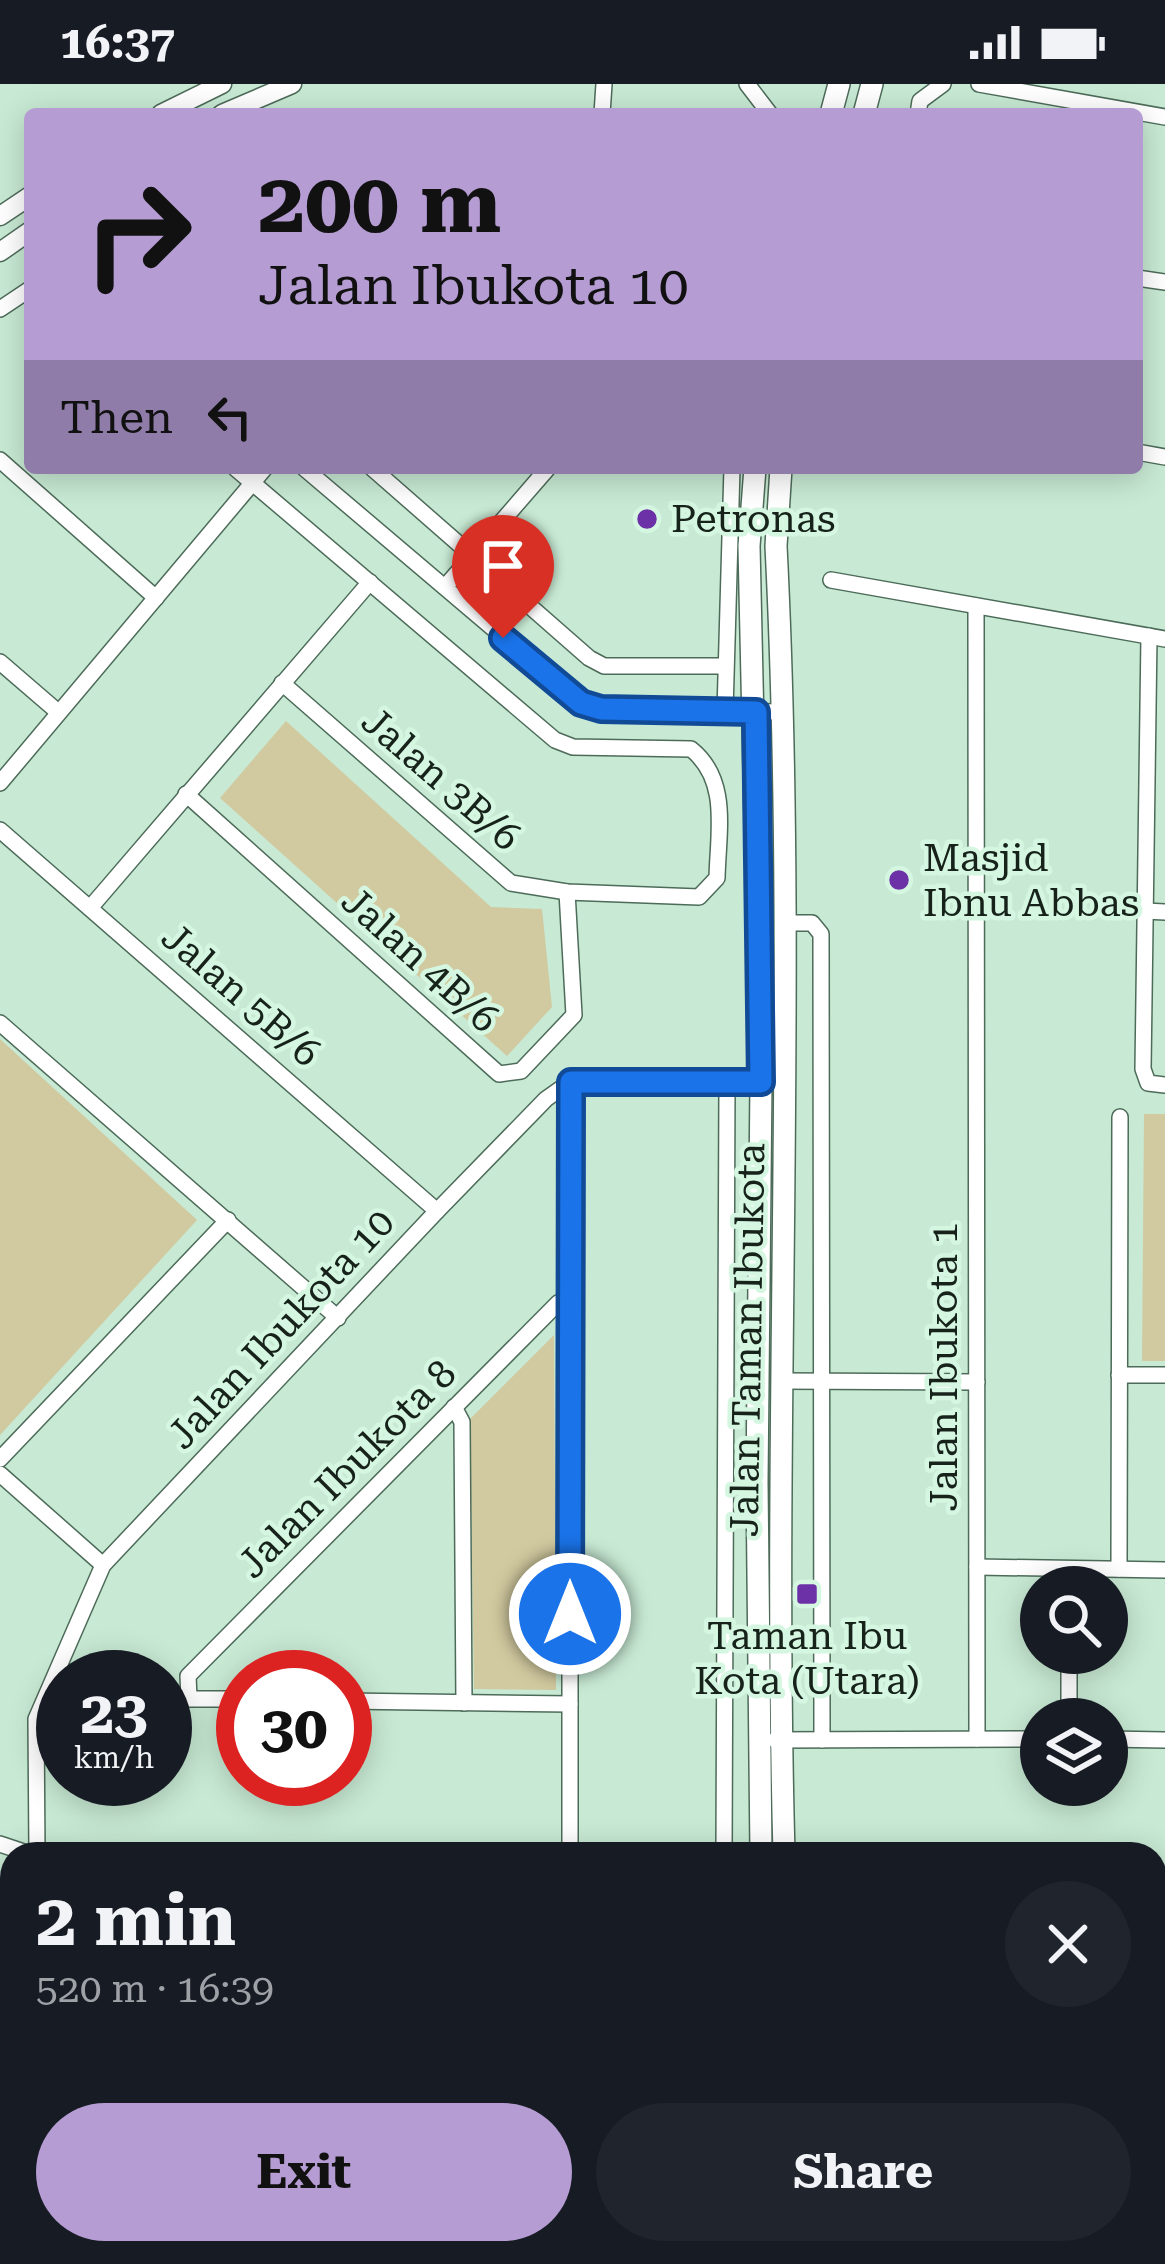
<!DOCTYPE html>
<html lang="en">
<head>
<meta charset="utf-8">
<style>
	:root { --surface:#171b24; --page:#20242c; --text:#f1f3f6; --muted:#9ea1a6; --accent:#b59cd2 }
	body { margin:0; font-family:"Roboto Serif",serif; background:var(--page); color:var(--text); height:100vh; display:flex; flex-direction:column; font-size:45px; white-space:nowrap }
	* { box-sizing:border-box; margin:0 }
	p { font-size:39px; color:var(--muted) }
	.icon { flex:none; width:66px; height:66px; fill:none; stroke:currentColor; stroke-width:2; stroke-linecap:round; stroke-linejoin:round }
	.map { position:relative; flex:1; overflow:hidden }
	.drawer { position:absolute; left:0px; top:1758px; width:1167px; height:423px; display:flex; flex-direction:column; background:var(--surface); border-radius:36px 36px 0 0; box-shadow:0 6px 30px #0003 }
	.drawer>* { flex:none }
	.top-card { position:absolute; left:24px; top:24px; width:1119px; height:366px; border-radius:12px; box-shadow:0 6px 30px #0003; background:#b59cd2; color:#111; overflow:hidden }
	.tools { position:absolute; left:1020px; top:1482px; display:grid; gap:24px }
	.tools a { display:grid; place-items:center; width:108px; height:108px; border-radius:50%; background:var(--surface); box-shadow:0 6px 30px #0003; font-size:60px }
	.speed { position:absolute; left:36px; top:1566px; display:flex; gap:24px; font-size:60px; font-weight:700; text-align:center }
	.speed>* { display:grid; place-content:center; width:156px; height:156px; border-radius:50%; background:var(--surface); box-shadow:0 6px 30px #0003; line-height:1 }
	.speed small { font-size:30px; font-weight:400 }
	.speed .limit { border:18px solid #d22; background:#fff; color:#111 }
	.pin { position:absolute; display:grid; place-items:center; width:102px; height:102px; color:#fff; margin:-123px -51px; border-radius:50% 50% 50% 0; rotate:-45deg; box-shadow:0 0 12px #0007 }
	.pin .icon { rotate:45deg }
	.me { position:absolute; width:132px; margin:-66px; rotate:0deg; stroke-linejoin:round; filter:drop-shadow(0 0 9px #0008) }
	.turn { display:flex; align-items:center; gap:42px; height:252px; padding:0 36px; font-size:54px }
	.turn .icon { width:156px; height:156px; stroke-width:2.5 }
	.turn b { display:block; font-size:84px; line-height:102px }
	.then { display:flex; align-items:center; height:114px; padding:0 36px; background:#0003; gap:24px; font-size:45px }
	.round { display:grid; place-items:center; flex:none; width:126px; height:126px; border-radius:63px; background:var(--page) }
	.head { display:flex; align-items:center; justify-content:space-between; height:204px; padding:0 36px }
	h1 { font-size:72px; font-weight:700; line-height:90px }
	.cta { display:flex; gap:24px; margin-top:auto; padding:24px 36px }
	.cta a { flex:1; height:138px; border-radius:72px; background:var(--accent); color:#111; font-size:48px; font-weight:700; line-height:138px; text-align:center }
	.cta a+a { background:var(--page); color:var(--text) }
	.status { display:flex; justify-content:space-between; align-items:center; height:84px; padding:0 60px; background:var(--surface); direction:ltr }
	.status svg { height:33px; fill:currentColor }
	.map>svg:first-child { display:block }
	.green { fill:#d1c99f }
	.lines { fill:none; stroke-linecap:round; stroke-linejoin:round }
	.minor-casing { stroke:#4d6b59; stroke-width:18 }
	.tertiary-casing { stroke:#4d6b59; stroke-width:21 }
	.secondary-casing { stroke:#4d6b59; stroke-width:24 }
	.minor { stroke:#fff; stroke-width:15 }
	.tertiary { stroke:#fff; stroke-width:18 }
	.secondary { stroke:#fff; stroke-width:21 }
	.route-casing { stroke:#114b97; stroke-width:30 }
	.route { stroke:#1a73e8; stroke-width:21 }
	.poi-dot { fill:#6c31a7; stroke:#d5f7e1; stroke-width:4.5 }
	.labels { text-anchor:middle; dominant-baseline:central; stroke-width:9; stroke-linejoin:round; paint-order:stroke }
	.poi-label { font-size:39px; fill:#16221a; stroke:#d5f7e1; text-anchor:start }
	.street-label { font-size:39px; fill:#16221a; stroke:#d5f7e1 }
</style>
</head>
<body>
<div class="status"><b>16:37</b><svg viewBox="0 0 49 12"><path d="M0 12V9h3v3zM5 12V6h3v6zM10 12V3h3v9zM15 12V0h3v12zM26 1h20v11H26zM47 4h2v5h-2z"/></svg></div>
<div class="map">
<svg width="1165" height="2180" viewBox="0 0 1165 2180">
	<rect width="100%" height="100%" fill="#c8ead4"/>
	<g class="green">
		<path d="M 286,637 L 491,823 L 542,825 L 552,923 L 507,972 L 220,714 Z"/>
		<path d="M 0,955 L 197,1136 L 0,1351 Z"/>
		<path d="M 1144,1030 L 1165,1030 L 1165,1277 L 1142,1277 Z"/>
		<path d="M 554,1251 L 556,1606 L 474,1605 L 470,1335 Z"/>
		<path d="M 159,2169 L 304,2169 L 294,2180 L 170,2180 Z"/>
	</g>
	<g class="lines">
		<g class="minor-casing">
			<g id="minor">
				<path d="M 747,0 L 770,30"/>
				<path d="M 979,0 L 1165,33"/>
				<path d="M 602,30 L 604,0"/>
				<path d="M 918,30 L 920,17 L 943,0"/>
				<path d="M 1137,194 L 1165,198"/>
				<path d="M 0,225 L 30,205"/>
				<path d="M 1137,368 L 1165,373"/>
				<path d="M 0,376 L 156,514"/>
				<path d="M 235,384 L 555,656 L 573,663 L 691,665 C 730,696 718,748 717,794 L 699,813 L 567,808 L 511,799 L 282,599"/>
				<path d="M 304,384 L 581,619 L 601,625 L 783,628"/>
				<path d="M 372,384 L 589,574 L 604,582 L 725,582"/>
				<path d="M 831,496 L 1165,555"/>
				<path d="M 445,503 L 548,384"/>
				<path d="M 976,522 L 977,1655"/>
				<path d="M 1149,552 L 1143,985 L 1148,999 L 1165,1001"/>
				<path d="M 0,578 L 58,628"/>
				<path d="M 725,627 L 732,384"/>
				<path d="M 0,699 L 265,384"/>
				<path d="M 186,710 L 499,990 L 521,987 L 574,931 L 567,808"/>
				<path d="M 0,746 L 437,1127"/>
				<path d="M 90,824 L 370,498"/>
				<path d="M 1145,827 L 1165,828"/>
				<path d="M 786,839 L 812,839 L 821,850 L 822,1656"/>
				<path d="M 0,939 L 338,1234"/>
				<path d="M 1119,1291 L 1165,1291"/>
				<path d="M 783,1297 L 977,1298"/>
				<path d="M 454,1323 L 462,1338 L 464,1619"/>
				<path d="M 0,1375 L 228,1136"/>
				<path d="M 0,1390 L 103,1481"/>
				<path d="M 977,1483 L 1165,1486"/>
				<path d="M 1119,1485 L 1120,1033"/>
				<path d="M 189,1614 L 188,1592 L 558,1219 L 572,1215"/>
				<path d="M 165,1615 L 243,1615"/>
				<path d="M 345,1617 L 570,1620"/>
				<path d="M 1069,1635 L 1069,1569"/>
				<path d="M 1107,1655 L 1165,1656"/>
				<path d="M 775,1656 L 1041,1655"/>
				<path d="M 0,1760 L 30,1770"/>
				<path d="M 37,1770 L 36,1635 L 103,1481 L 437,1127 L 546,1015 L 570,998 L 768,997"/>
				<path d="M 570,1770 L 570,998"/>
				<path d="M 724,1770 L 727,998"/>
				<path d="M 0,1843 L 12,1829"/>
				<path d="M 0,1969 L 12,1981"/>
				<path d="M 1155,2048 L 1165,2048"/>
				<path d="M 1155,2098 L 1165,2098"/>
				<path d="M 703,2169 L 705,2180"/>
				<path d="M 1019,2169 L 1020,2180"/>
				<path d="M 406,2180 L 407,2169"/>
			</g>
		</g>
		<g class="tertiary-casing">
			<g id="tertiary">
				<path d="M 161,30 L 222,0"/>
				<path d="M 222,30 L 292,0"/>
				<path d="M 0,132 L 30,112"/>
				<path d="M 0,168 L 30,147"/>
			</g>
		</g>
		<g class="secondary-casing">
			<g id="secondary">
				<path d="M 831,30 L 839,0"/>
				<path d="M 864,30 L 872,0"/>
				<path d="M 755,384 L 749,462 L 761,997 L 757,1398 L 761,1770"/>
				<path d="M 781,384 L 776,462 C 798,898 772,1334 784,1770"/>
				<path d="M 766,2169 L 766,2180"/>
				<path d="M 791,2169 L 791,2180"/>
			</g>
		</g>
		<use href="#minor" class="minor"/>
		<use href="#tertiary" class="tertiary"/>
		<use href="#secondary" class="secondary"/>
	</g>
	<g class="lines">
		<g class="route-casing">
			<path id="route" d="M 503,554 L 581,619 L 601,625 L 756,628 L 761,998 L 571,998 L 570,1530"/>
		</g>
		<use href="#route" class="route"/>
	</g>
	<g class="poi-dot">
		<circle cx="647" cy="435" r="12"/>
		<circle cx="899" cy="796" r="12"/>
		<rect x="795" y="1498" width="24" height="24" rx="6"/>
	</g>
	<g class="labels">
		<g class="poi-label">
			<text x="671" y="435">Petronas</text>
			<text x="923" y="774">Masjid<tspan x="923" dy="45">Ibnu Abbas</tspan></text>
			<text x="807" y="1552" text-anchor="middle">Taman Ibu<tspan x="807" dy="45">Kota (Utara)</tspan></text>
		</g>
		<g class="street-label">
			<text transform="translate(441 695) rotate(41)">Jalan 3B/6</text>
			<text transform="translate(420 876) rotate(42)">Jalan 4B/6</text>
			<text transform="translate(241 911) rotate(41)">Jalan 5B/6</text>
			<text transform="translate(281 1245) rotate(-47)">Jalan Ibukota 10</text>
			<text transform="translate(748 1256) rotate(-89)">Jalan Taman Ibukota</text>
			<text transform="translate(944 1283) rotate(-90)">Jalan Ibukota 1</text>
			<text transform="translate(347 1385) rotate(-45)">Jalan Ibukota 8</text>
		</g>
	</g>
</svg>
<div class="tools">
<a><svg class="icon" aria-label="search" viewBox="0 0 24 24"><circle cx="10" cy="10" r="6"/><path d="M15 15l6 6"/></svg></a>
<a><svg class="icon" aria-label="layers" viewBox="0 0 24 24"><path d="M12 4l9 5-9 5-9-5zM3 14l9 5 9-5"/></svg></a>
</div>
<div class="speed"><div>23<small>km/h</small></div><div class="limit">30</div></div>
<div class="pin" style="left:503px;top:554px;background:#d93025"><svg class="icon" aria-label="arrive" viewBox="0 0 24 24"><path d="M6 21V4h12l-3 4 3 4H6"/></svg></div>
<svg class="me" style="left:570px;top:1530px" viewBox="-20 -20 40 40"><circle r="17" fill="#1a73e8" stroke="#fff" stroke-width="3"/><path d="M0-11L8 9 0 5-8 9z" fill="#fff"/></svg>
<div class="top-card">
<div class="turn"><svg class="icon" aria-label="right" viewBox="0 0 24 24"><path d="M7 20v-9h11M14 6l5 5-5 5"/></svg><div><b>200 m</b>Jalan Ibukota 10</div></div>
<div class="then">Then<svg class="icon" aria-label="left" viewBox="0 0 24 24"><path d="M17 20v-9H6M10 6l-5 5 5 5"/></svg></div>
</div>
<section class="drawer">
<div class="head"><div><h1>2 min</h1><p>520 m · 16:39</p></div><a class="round"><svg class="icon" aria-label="close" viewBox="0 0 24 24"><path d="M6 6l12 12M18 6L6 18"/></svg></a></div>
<div class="cta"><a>Exit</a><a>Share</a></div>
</section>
</div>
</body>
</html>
